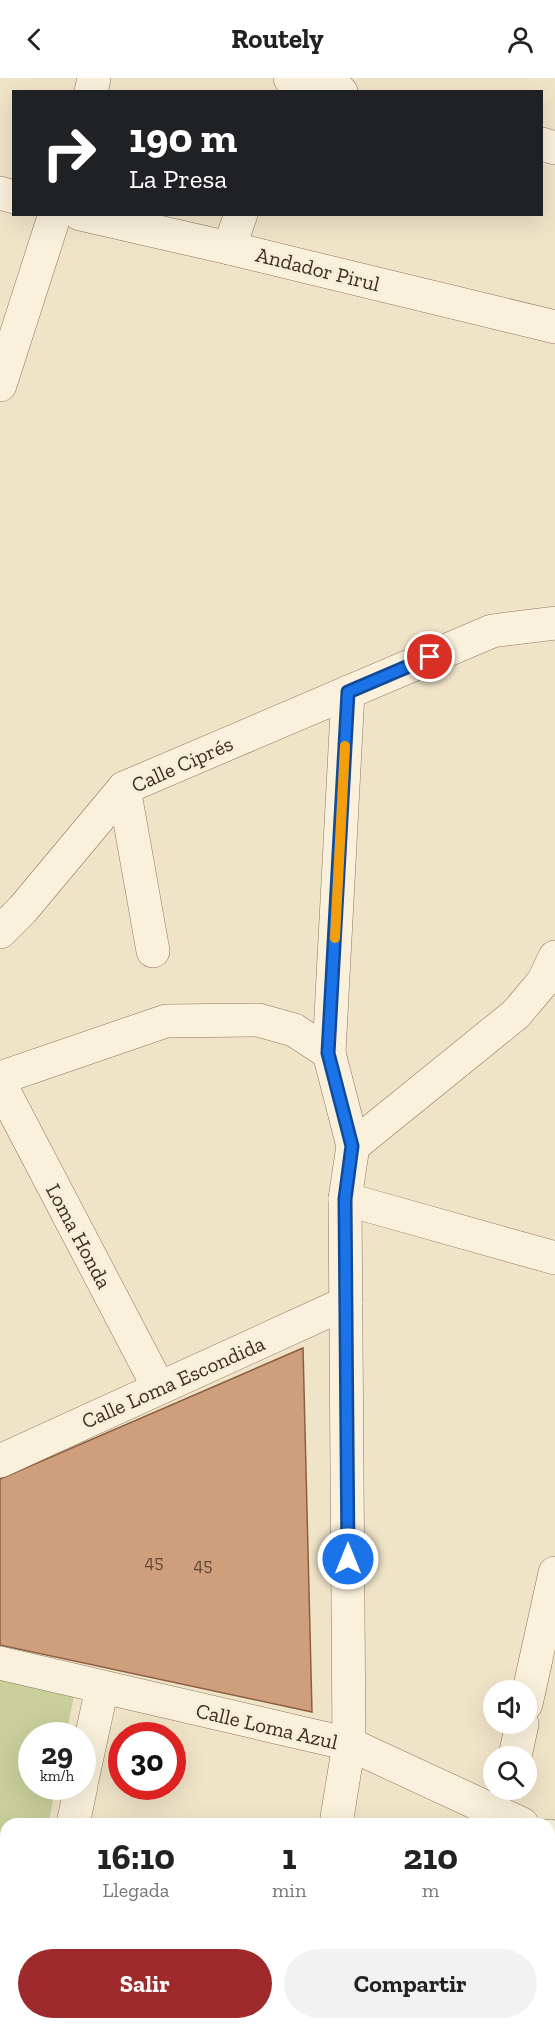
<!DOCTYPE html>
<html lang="es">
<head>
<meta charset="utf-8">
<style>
	:root { --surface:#fff; --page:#f2f2f2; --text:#222; --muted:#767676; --accent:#9e2a2b }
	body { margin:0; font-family:"Zilla Slab",serif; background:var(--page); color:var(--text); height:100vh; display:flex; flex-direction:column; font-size:22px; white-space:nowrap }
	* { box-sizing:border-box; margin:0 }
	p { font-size:20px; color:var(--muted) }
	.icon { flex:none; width:33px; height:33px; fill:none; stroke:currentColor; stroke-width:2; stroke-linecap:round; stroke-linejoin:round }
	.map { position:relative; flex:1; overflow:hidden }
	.details { position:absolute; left:0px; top:1740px; width:555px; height:212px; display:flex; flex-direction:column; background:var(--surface); border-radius:18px 18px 0 0; box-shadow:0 6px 24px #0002 }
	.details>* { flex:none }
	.top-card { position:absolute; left:12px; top:12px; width:531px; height:126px; border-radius:0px; box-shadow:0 6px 24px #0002; background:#202124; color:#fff; overflow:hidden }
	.buttons { position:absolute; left:483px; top:1602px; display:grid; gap:12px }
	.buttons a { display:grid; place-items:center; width:54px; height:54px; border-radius:50%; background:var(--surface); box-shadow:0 6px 24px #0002; font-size:30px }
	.speed { position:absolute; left:18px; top:1644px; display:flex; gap:12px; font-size:30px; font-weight:700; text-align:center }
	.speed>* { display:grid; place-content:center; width:78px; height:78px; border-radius:50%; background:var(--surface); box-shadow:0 6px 24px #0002; line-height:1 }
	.speed small { font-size:15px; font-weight:400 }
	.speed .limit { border:9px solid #d22; background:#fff; color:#111 }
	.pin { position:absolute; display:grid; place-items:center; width:51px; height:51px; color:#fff; margin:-26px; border:3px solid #fff; border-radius:50%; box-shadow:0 2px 6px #0007 }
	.me { position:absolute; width:66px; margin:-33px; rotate:0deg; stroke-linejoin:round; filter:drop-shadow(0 0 4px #0008) }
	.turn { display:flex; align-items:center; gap:21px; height:126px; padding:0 18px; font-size:27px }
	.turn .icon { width:78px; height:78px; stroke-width:2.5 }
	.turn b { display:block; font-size:42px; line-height:51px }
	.eta { display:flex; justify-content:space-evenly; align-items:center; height:102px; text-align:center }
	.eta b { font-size:36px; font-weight:800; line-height:42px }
	.button { display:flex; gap:12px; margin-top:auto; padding:12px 18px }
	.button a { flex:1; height:69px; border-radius:36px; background:var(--accent); color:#fff; font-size:24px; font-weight:800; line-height:69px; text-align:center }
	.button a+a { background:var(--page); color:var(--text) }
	header { display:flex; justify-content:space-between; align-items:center; height:78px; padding:0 18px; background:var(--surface); font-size:27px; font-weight:800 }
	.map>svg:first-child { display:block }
	.green { fill:#c9cf9b }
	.building { fill:#cf9f7d; stroke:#8d5f41; stroke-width:1.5 }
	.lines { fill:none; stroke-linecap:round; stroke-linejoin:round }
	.minor-casing { stroke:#8d765c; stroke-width:34 }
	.minor { stroke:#faf1dc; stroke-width:33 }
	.route-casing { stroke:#114b97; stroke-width:15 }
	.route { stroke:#1a73e8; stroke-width:10 }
	.slow { stroke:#f59e0b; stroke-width:10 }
	.labels { text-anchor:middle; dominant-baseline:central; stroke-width:6; stroke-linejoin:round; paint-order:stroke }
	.number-label { font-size:18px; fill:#624a37 }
	.street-label { font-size:21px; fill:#3d2e20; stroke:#f7eed8 }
</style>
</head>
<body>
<header><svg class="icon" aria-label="back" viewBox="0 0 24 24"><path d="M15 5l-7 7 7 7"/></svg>Routely<svg class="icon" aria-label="person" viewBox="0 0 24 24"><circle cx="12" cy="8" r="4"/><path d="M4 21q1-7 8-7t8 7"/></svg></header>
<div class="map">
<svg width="555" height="1951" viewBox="0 0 555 1951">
	<rect width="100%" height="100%" fill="#f0e4c8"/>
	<path class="green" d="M 0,1601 L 74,1618 L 66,1657 L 32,1658 L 32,1708 L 56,1709 L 48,1746 L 6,1746 L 6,1834 L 0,1833 Z"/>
	<path class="building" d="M 303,1270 L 312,1634 L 0,1567 L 0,1401 Z"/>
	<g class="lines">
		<g class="minor-casing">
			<g id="minor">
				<path d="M 290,0 L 341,14"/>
				<path d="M 91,14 L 94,0"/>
				<path d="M 542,66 L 555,70"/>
				<path d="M 0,115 L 14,119"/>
				<path d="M 80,136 L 229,170 L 555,249"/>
				<path d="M 229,170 L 241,136"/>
				<path d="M 0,307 L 55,136"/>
				<path d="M 124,710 L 153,873"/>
				<path d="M 0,854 L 23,831 L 124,710 L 492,553 L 555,545"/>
				<path d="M 0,1000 L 166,943 L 258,942 L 294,952 L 329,975"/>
				<path d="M 0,1006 L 159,1310"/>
				<path d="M 353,1068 L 516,936 L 543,904 L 555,879"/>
				<path d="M 345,1121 L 555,1180"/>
				<path d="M 0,1383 L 346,1225"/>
				<path d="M 0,1585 L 349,1666 L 522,1746"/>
				<path d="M 526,1626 L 555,1495"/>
				<path d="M 515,1678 L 522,1646"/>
				<path d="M 82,1702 L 102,1610"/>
				<path d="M 73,1746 L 81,1708"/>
				<path d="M 336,1746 L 349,1666 L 345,1121 L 353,1068 L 329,975 L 348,614"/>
				<path d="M 549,1758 L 555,1761"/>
				<path d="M 0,1840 L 6,1842"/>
				<path d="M 240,1946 L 261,1951"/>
				<path d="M 31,1951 L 32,1946"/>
				<path d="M 300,1951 L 301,1946"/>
			</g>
		</g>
		<use href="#minor" class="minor"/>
	</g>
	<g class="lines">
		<g class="route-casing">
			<path id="route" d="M 348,1481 L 345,1121 L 352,1068 L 328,975 L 348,614 L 430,579"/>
		</g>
		<use href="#route" class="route"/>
		<path class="slow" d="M 335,860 L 345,668"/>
	</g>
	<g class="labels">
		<g class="number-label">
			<text x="154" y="1484">45</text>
			<text x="203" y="1487">45</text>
		</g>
		<g class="street-label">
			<text transform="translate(318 191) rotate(14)">Andador Pirul</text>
			<text transform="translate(182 686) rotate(-24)">Calle Ciprés</text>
			<text transform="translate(79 1158) rotate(62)">Loma Honda</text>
			<text transform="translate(173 1304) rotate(-24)">Calle Loma Escondida</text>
			<text transform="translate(267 1648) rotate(13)">Calle Loma Azul</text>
		</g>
	</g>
</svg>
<div class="buttons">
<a><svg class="icon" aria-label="sound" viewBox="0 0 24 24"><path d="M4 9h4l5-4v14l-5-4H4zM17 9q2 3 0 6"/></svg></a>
<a><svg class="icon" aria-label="search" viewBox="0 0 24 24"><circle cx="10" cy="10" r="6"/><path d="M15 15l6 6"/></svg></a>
</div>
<div class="speed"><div>29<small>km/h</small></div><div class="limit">30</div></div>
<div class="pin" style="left:430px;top:579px;background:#d93025"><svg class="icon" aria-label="arrive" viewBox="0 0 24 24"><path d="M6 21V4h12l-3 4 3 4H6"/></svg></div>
<svg class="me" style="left:348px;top:1481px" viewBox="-20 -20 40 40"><circle r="17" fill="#1a73e8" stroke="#fff" stroke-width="3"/><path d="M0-11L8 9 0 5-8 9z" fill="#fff"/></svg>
<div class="top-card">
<div class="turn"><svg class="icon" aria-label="right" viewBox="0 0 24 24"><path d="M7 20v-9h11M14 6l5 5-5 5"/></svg><div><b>190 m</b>La Presa</div></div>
</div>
<section class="details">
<div class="eta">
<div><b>16:10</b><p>Llegada</p></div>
<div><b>1</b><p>min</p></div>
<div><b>210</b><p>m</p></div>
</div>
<div class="button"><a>Salir</a><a>Compartir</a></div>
</section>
</div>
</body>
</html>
